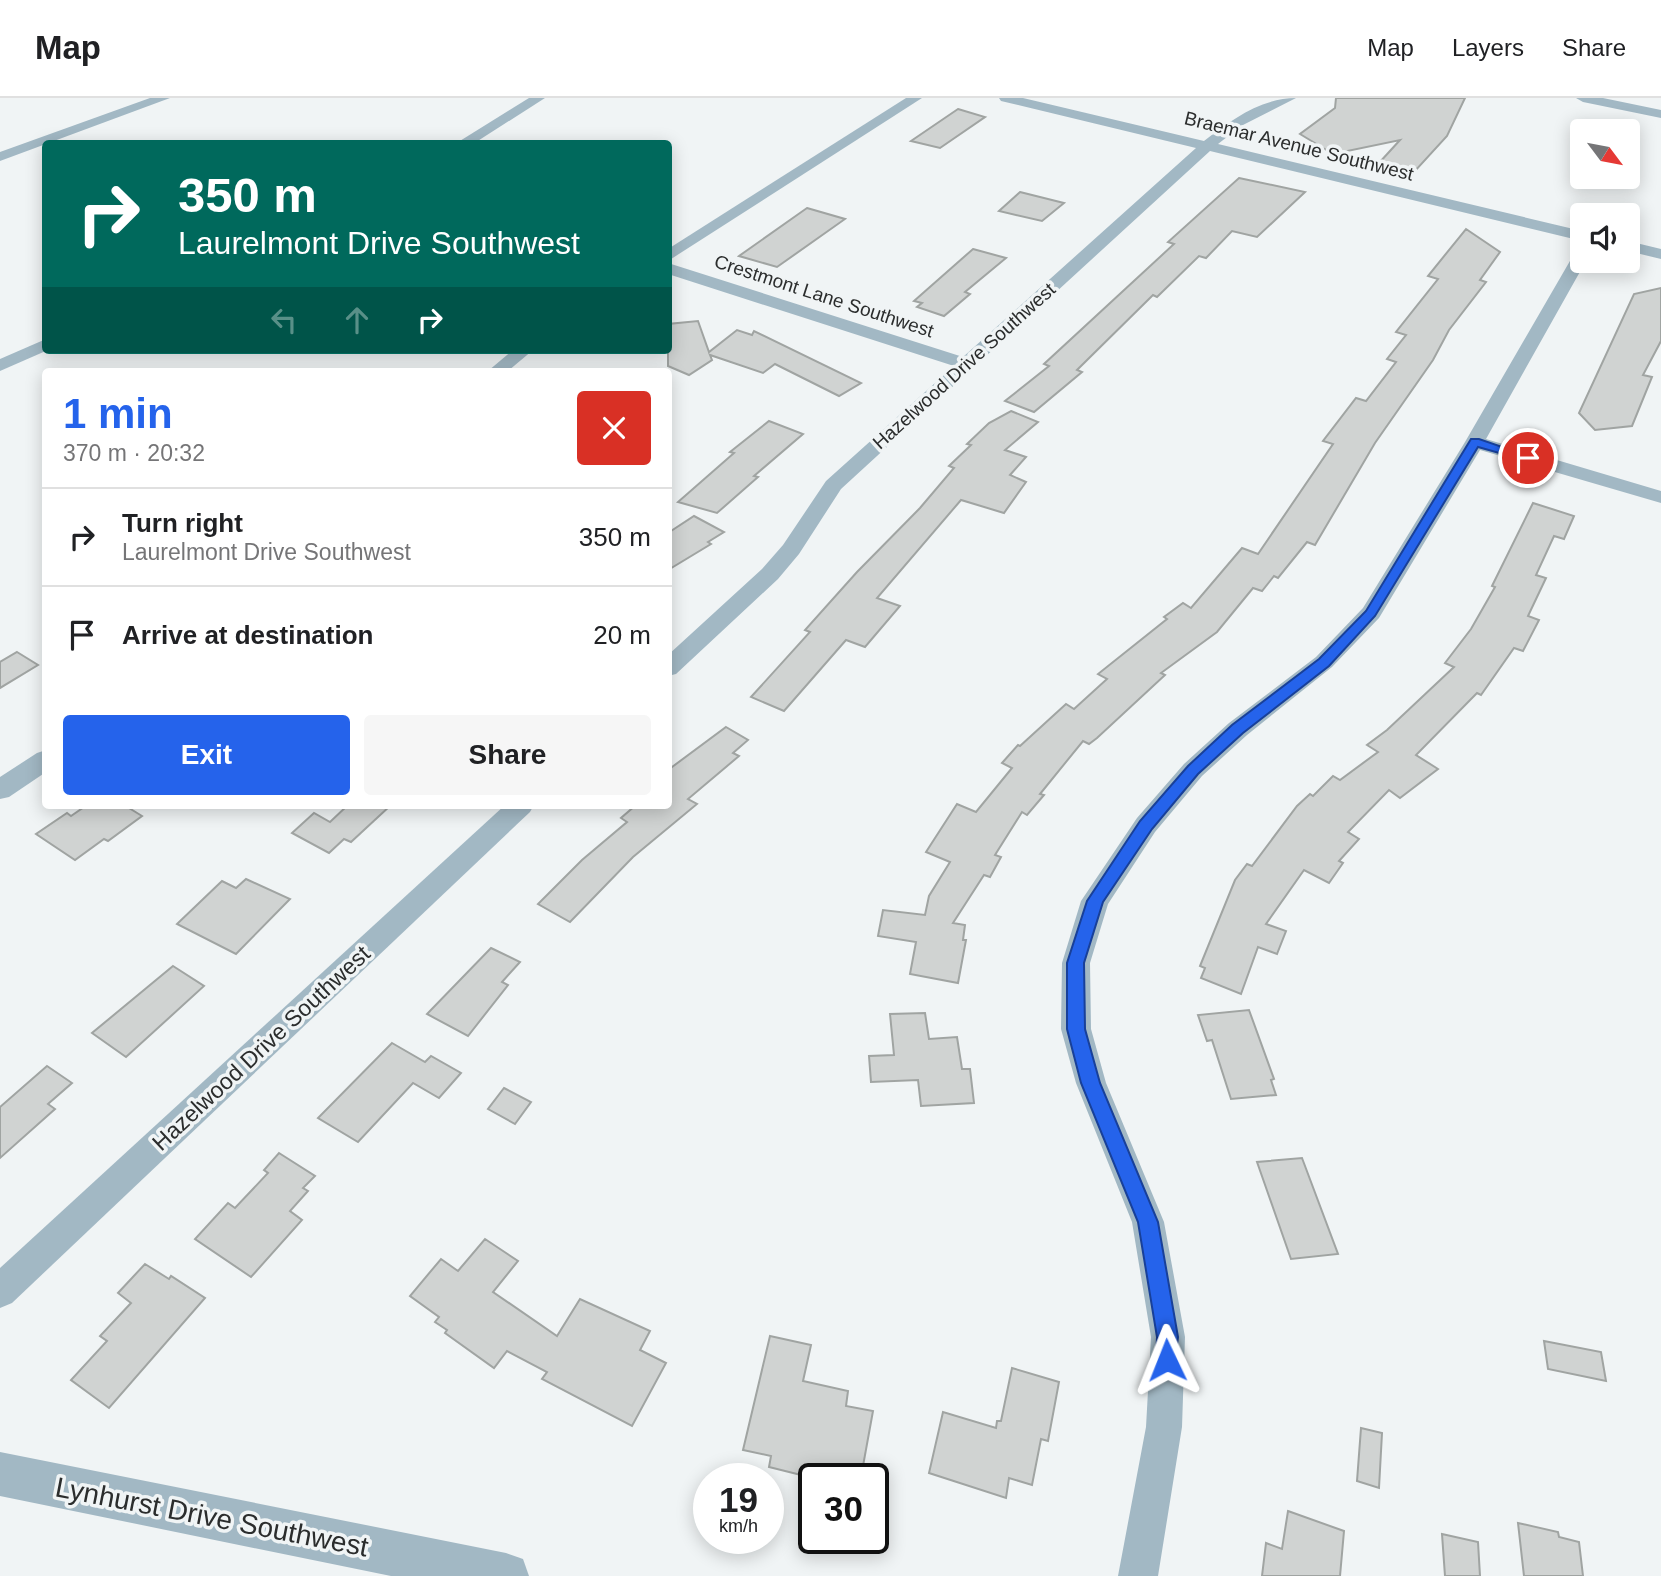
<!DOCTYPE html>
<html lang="en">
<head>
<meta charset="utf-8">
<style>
	:root { --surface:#fff; --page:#f6f6f6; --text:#202124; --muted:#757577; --line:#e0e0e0; --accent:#2563eb }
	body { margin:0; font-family:Arial,sans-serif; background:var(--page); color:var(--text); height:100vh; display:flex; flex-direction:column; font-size:26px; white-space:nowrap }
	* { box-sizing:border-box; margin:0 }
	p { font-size:23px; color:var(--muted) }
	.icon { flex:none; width:38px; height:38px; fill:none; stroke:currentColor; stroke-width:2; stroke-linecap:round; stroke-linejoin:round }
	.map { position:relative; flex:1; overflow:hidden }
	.details { position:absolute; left:42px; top:270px; width:630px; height:441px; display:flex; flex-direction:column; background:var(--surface); border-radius:7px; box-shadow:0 4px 18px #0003 }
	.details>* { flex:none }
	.hud { position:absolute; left:42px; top:42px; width:630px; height:214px; border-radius:7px; box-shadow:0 4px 18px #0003; background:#00695c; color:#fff; overflow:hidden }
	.needle { width:46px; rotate:122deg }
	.buttons { position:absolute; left:1570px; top:21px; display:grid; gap:14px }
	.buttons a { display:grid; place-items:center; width:70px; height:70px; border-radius:7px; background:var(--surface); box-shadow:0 4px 18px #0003; font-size:35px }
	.speed { position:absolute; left:693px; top:1365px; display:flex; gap:14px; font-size:35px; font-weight:700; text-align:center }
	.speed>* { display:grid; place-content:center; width:91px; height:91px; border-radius:50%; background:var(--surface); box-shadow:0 4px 18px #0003; line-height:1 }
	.speed small { font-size:18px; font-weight:400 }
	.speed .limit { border:4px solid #111; border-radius:10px; background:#fff; color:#111 }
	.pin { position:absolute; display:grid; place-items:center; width:60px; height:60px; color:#fff; margin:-30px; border:4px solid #fff; border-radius:50%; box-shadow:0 2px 7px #0007 }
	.me { position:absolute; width:77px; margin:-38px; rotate:358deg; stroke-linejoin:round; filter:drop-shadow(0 0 5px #0008) }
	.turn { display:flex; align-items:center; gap:24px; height:147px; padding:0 21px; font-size:32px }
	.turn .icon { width:91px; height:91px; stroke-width:2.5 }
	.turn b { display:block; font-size:49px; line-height:60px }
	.lanes { display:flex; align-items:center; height:66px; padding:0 21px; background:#0003; justify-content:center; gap:35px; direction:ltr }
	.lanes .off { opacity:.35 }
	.round { display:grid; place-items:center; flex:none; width:74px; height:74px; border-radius:7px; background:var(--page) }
	.headline { display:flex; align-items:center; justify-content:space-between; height:119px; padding:0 21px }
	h1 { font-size:42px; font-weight:700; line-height:52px; color:var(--accent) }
	.cta { display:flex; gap:14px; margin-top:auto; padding:14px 21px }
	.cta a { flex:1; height:80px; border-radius:7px; background:var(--accent); color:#fff; font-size:28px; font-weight:700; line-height:80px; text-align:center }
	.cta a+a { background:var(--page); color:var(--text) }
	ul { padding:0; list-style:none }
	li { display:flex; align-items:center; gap:21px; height:98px; padding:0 21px; border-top:2px solid var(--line) }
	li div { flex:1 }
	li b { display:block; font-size:26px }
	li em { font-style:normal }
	header { display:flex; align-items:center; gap:42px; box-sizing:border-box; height:98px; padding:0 35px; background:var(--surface); border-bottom:2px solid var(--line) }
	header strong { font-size:33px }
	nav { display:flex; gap:38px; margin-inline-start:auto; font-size:24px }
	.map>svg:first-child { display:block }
	.building { fill:#d0d3d2; stroke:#a0a4a2; stroke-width:2 }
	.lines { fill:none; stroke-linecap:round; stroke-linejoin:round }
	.minor { fill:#a2b8c4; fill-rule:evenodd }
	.tertiary { fill:#a2b8c4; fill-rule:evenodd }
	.route { fill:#2563eb; stroke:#184099; stroke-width:2 }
	.labels { text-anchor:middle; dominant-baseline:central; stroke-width:7; stroke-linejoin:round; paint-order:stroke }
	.far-street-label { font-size:19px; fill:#2b2d2d; stroke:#f0f4f5 }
	.street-label { font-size:23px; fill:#2b2d2d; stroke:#f0f4f5 }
	.near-street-label { font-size:28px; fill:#2b2d2d; stroke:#f0f4f5 }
</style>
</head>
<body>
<header>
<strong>Map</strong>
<nav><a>Map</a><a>Layers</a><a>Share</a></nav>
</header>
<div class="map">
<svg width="1661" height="1478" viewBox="0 0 1661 1478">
	<rect width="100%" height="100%" fill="#f0f4f5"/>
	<g class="building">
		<path d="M 1336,0 L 1465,0 L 1447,38 L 1415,73 L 1379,65 L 1400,42 L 1333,56 L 1300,36 L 1335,10 Z"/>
		<path d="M 958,11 L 985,19 L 940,50 L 911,43 Z"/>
		<path d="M 1239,80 L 1305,94 L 1257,139 L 1232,133 L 1206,160 L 1199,158 L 1157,199 L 1153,197 L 1077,272 L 1082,274 L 1034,314 L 1005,303 L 1049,268 L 1044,266 L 1174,146 L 1168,144 Z"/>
		<path d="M 1020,94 L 1064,105 L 1042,123 L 999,113 Z"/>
		<path d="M 807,110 L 845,121 L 777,169 L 739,158 Z"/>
		<path d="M 1466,131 L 1500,154 L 1480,182 L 1486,184 L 1449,232 L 1433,262 L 1375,345 L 1315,447 L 1307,444 L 1278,480 L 1274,478 L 1262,493 L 1253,490 L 1217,534 L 1161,575 L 1165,577 L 1097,640 L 1089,646 L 1083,643 L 1040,696 L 1044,697 L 1027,717 L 1022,714 L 995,757 L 1001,759 L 990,779 L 984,777 L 953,825 L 965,827 L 963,842 L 966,842 L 958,885 L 910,876 L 916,844 L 878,838 L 883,812 L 925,817 L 929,798 L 950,764 L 926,754 L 957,706 L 976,714 L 1012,670 L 1002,665 L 1018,647 L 1020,648 L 1066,606 L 1074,611 L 1107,581 L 1098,576 L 1167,521 L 1164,519 L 1183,505 L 1191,510 L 1242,450 L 1258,456 L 1333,346 L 1323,343 L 1356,300 L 1366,303 L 1396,264 L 1387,261 L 1406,237 L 1396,234 L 1438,181 L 1428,178 Z"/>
		<path d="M 973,151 L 1006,160 L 965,194 L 970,196 L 944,218 L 917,209 L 922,205 L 914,203 Z"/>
		<path d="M 1661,190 L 1661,243 L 1643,277 L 1652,279 L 1632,328 L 1595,332 L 1579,315 L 1634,196 Z"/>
		<path d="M 698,223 L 709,254 L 737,232 L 752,237 L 754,233 L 861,285 L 839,298 L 775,266 L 763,275 L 710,257 L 712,262 L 689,277 L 668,268 L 668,226 Z"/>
		<path d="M 1011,313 L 1038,324 L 1005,352 L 1026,359 L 1010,377 L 1026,384 L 1004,415 L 961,402 L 877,500 L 900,508 L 865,549 L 846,542 L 784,613 L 751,599 L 810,534 L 805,532 L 857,474 L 920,410 L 954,370 L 949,368 L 971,347 L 967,346 L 989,325 Z"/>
		<path d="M 769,323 L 803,336 L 754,378 L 758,379 L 717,415 L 678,404 L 734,355 L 730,354 Z"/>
		<path d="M 1533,405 L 1574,418 L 1564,441 L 1554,438 L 1536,477 L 1546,480 L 1528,518 L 1539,522 L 1523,553 L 1514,550 L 1481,597 L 1477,595 L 1416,657 L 1438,671 L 1400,700 L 1389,692 L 1348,734 L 1359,741 L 1339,763 L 1343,765 L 1329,785 L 1304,772 L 1266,826 L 1286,833 L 1277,856 L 1258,849 L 1241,896 L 1201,880 L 1205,870 L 1200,868 L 1235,782 L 1247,766 L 1252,768 L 1297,708 L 1310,696 L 1313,698 L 1333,678 L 1340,682 L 1378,654 L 1367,647 L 1387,632 L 1454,569 L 1445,565 L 1471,531 L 1495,489 L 1492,488 Z"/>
		<path d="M 694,418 L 724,434 L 708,444 L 711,446 L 668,472 L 668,435 Z"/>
		<path d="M 17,554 L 38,567 L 0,590 L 0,564 Z"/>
		<path d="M 726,629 L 748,642 L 733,655 L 739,658 L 688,701 L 697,706 L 633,759 L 570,824 L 538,806 L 582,762 L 627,724 L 621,720 L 636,707 L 668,707 L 668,672 Z"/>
		<path d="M 87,707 L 124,707 L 142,718 L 108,743 L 104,741 L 75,762 L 36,736 L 67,715 L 71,718 Z"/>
		<path d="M 348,707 L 391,707 L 351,744 L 344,741 L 329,755 L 292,735 L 314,715 L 330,724 Z"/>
		<path d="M 246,781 L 290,801 L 236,856 L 177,826 L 222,783 L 236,790 Z"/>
		<path d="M 491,850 L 520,864 L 502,884 L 508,887 L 468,938 L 427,916 Z"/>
		<path d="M 173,868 L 204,888 L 126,959 L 92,935 Z"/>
		<path d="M 1249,912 L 1274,981 L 1271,982 L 1276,997 L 1231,1001 L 1212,942 L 1207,943 L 1198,917 Z"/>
		<path d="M 925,915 L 929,941 L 957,939 L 962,971 L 970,971 L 974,1005 L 921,1008 L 918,982 L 871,984 L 869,958 L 894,957 L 890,916 Z"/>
		<path d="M 392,945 L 425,964 L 431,958 L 461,975 L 439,1000 L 413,985 L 358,1044 L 318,1020 Z"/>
		<path d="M 47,968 L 72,985 L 48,1006 L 55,1011 L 0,1060 L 0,1009 Z"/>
		<path d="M 504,990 L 531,1004 L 515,1026 L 488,1011 Z"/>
		<path d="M 279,1055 L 315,1078 L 303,1090 L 308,1093 L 290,1113 L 302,1122 L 251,1179 L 195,1141 L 228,1105 L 235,1110 L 268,1075 L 264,1072 Z"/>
		<path d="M 1302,1060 L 1338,1156 L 1291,1161 L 1257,1064 Z"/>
		<path d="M 485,1141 L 518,1163 L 493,1194 L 557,1238 L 580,1201 L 650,1233 L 640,1252 L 666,1265 L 632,1328 L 542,1281 L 547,1274 L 507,1253 L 494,1270 L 445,1235 L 447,1232 L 435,1224 L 439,1219 L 410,1198 L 441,1161 L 458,1173 Z"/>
		<path d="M 145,1166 L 169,1181 L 171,1178 L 205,1200 L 109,1310 L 71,1282 L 107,1243 L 100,1238 L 131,1205 L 118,1195 Z"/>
		<path d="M 770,1238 L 811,1247 L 803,1283 L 848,1293 L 846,1308 L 873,1313 L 861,1379 L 815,1368 L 813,1380 L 769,1369 L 771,1358 L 743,1352 Z"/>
		<path d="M 1544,1243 L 1601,1254 L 1606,1283 L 1548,1271 Z"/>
		<path d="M 1012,1270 L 1059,1284 L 1048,1343 L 1041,1341 L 1032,1387 L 1009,1380 L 1006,1400 L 929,1375 L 943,1314 L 996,1330 L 997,1323 L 1001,1323 Z"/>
		<path d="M 1361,1330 L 1382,1335 L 1379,1390 L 1357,1383 Z"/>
		<path d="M 1288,1413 L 1344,1433 L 1340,1478 L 1262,1478 L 1266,1445 L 1282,1451 Z"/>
		<path d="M 1518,1425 L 1558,1434 L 1559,1439 L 1579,1444 L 1583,1478 L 1524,1478 Z"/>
		<path d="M 1442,1436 L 1478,1444 L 1480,1478 L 1445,1478 Z"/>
	</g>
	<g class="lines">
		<g class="minor">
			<path d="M 150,0 L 170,0 L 0,63 L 0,54 Z"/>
			<path d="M 529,0 L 545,0 L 473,46 L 455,46 Z"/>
			<path d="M 906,0 L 922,0 L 668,163 L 668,151 Z"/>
			<path d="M 999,0 L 1023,0 L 1204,43 C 1231,22 1261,0 1296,0 L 1241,28 L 1218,46 L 1582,133 L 1582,143 L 1210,53 L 841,391 L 799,456 L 778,481 L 676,576 L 668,578 L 668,557 L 762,471 L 783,447 L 826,383 L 954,268 L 668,176 L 668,165 L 963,259 L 1196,50 L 1001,3 Z"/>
			<path d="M 1576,0 L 1603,0 L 1661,12 L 1661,20 L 1583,4 Z"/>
			<path d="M 1628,143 L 1661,151 L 1661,161 L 1628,153 Z"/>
			<path d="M 1582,151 L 1582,163 L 1586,163 L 1486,341 L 1661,393 L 1661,405 L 1480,352 L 1379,520 L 1332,569 L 1247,637 L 1202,678 L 1155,734 L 1108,806 L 1090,865 L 1091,931 L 1106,985 L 1164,1124 L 1185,1239 L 1182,1329 L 1158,1478 L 1118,1478 L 1146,1329 L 1151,1239 L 1132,1124 L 1076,985 L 1061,931 L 1062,865 L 1081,803 L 1137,720 L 1184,666 L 1229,625 L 1316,559 L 1363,510 L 1465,344 L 1574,156 Z"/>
			<path d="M 46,241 L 48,252 L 0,273 L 0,261 Z"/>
			<path d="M 513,252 L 533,252 L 508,273 L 488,273 Z"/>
			<path d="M 46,652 L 46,674 L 9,699 L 0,701 L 0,679 L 37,655 Z"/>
			<path d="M 505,707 L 534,707 L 530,714 L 12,1205 L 0,1210 L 0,1170 Z"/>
		</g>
		<path class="tertiary" d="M 0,1354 L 506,1455 L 523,1461 L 529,1478 L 391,1478 L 0,1398 Z"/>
	</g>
	<path class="route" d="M 1471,341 L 1479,341 L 1534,360 L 1528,363 L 1478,349 L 1375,518 L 1329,568 L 1243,635 L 1198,676 L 1152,731 L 1103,804 L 1084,865 L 1085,931 L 1100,985 L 1158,1124 L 1178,1239 L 1174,1270 L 1167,1273 L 1159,1270 L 1156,1262 L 1157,1239 L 1138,1124 L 1081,985 L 1067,931 L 1067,865 L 1087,803 L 1140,723 L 1188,668 L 1232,627 L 1319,561 L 1366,513 Z"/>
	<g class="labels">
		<g class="far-street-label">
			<text transform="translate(1299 48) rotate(14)">Braemar Avenue Southwest</text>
			<text transform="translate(824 198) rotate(18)">Crestmont Lane Southwest</text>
			<text transform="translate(964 268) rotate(-42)">Hazelwood Drive Southwest</text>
		</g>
		<g class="street-label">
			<text transform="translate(261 950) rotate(-43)">Hazelwood Drive Southwest</text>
		</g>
		<g class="near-street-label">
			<text transform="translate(212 1419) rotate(11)">Lynhurst Drive Southwest</text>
		</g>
	</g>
</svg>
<div class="buttons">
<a><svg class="needle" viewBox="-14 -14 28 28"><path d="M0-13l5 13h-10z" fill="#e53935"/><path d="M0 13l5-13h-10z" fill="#757577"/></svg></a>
<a><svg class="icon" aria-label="sound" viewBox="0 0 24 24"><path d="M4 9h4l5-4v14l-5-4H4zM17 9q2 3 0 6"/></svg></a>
</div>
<div class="speed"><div>19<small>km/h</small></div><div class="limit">30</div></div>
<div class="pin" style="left:1528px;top:360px;background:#d93025"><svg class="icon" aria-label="arrive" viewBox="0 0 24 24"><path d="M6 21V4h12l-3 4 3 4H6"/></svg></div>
<svg class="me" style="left:1167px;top:1262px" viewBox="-20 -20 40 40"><path d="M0-17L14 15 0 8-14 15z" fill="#2563eb" stroke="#fff" stroke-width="4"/></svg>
<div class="hud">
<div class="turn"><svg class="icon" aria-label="right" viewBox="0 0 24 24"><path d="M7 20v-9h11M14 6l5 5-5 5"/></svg><div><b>350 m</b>Laurelmont Drive Southwest</div></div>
<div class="lanes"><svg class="icon off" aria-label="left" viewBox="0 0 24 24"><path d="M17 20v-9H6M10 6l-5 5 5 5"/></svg><svg class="icon off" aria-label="ahead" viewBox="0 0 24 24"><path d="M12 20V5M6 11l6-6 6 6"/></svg><svg class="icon" aria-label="right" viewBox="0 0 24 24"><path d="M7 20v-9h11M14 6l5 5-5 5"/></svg></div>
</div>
<section class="details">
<div class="headline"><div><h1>1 min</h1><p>370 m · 20:32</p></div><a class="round" style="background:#d93025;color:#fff"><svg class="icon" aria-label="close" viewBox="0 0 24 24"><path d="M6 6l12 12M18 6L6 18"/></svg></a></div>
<ul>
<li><svg class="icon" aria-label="right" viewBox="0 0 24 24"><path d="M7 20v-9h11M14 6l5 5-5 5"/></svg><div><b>Turn right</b><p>Laurelmont Drive Southwest</p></div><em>350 m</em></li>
<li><svg class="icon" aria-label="arrive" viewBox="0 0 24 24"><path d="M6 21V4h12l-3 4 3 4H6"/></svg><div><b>Arrive at destination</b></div><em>20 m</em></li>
</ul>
<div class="cta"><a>Exit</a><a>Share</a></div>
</section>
</div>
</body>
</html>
